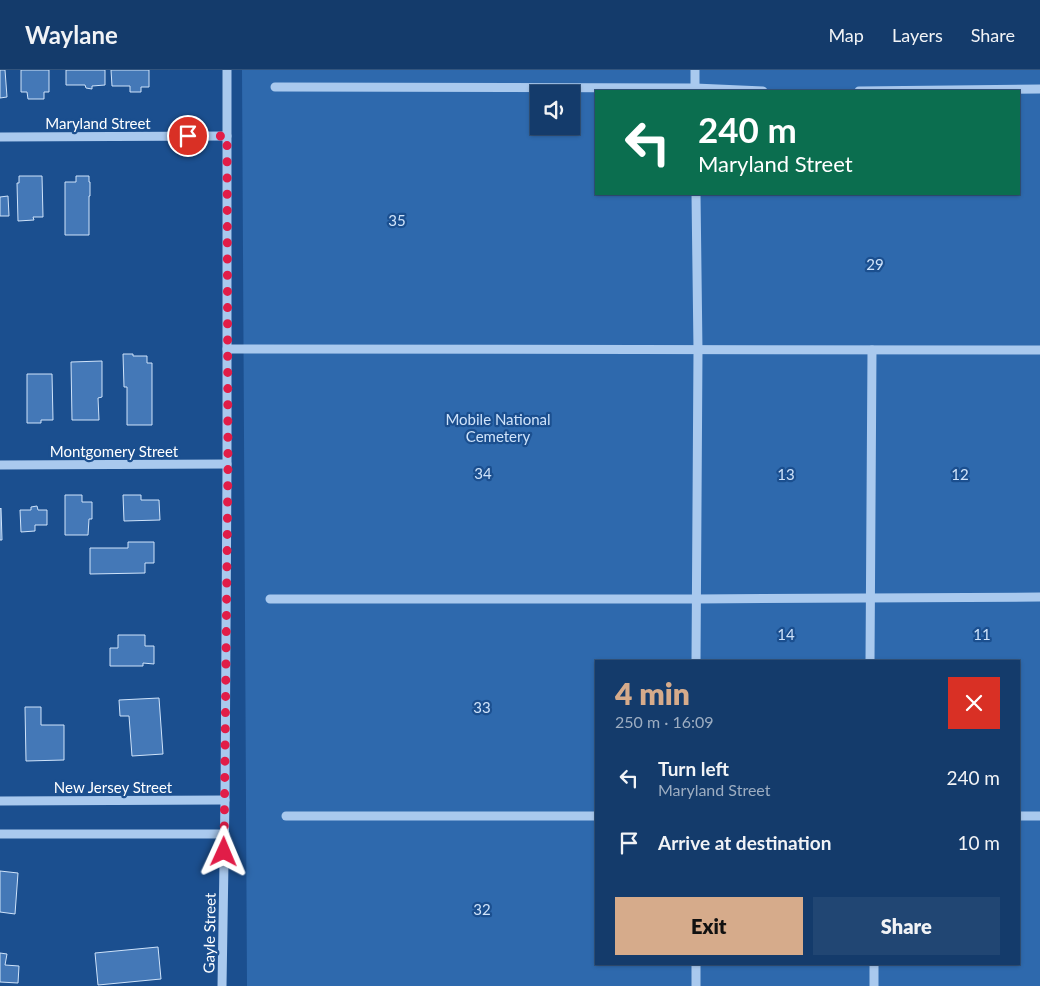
<!DOCTYPE html>
<html lang="en">
<head>
<meta charset="utf-8">
<style>
	:root { --surface:#143b6b; --page:#214673; --text:#f1f3f6; --muted:#9dadc1; --line:#33557e; --accent:#d6ab8b }
	body { margin:0; font-family:Lato,sans-serif; background:var(--page); color:var(--text); height:100vh; display:flex; flex-direction:column; font-size:19px; white-space:nowrap }
	* { box-sizing:border-box; margin:0 }
	p { font-size:16px; color:var(--muted) }
	.icon { flex:none; width:28px; height:28px; fill:none; stroke:currentColor; stroke-width:2; stroke-linecap:round; stroke-linejoin:round }
	.map { position:relative; flex:1; overflow:hidden }
	.sheet { position:absolute; left:595px; top:590px; width:425px; height:305px; display:flex; flex-direction:column; background:var(--surface); border-radius:0px; box-shadow:0 1px 4px #0004,0 0 0 1px var(--line) }
	.sheet>* { flex:none }
	.banner { position:absolute; left:595px; top:20px; width:425px; height:105px; border-radius:0px; box-shadow:0 1px 4px #0004,0 0 0 1px var(--line); background:#0b6e4f; color:#fff; overflow:hidden }
	.controls { position:absolute; left:530px; top:15px; display:grid; gap:10px }
	.controls a { display:grid; place-items:center; width:50px; height:50px; border-radius:0px; background:var(--surface); box-shadow:0 1px 4px #0004,0 0 0 1px var(--line); font-size:25px }
	.pin { position:absolute; display:grid; place-items:center; width:42px; height:42px; color:#fff; margin:-21px; border:2px solid #fff; border-radius:50%; box-shadow:0 1px 5px #0007 }
	.me { position:absolute; width:55px; margin:-28px; rotate:1deg; stroke-linejoin:round; filter:drop-shadow(0 0 4px #0008) }
	.turn { display:flex; align-items:center; gap:18px; height:105px; padding:0 20px; font-size:22px }
	.turn .icon { width:65px; height:65px; stroke-width:2.5 }
	.turn b { display:block; font-size:35px; line-height:42px }
	.round { display:grid; place-items:center; flex:none; width:52px; height:52px; border-radius:0px; background:var(--page) }
	.headline { display:flex; align-items:center; justify-content:space-between; height:85px; padding:0 20px }
	h1 { font-size:30px; font-weight:800; line-height:38px; color:var(--accent) }
	.action { display:flex; gap:10px; margin-top:auto; padding:10px 20px }
	.action a { flex:1; height:58px; border-radius:0px; background:var(--accent); color:#111; font-size:20px; font-weight:800; line-height:58px; text-align:center }
	.action a+a { background:var(--page); color:var(--text) }
	ul { padding:0; list-style:none }
	li { display:flex; align-items:center; gap:15px; height:65px; padding:0 20px }
	li div { flex:1 }
	li b { display:block; font-size:19px }
	li em { font-style:normal }
	header { display:flex; align-items:center; gap:30px; box-sizing:border-box; height:70px; padding:0 25px; background:var(--surface); border-bottom:1px solid var(--line) }
	header strong { font-size:24px }
	nav { display:flex; gap:28px; margin-inline-start:auto; font-size:18px }
	.map>svg:first-child { display:block }
	.green { fill:#2e69ad; fill-rule:evenodd }
	.building { fill:#4478b7; stroke:#cfe3fa }
	.lines { fill:none; stroke-linecap:round; stroke-linejoin:round }
	.minor { stroke:#a9c9ee; stroke-width:9 }
	.route { stroke:#e11d48; stroke-width:9; stroke-dasharray:0 16.2 }
	.labels { text-anchor:middle; dominant-baseline:central; stroke-width:4.5; stroke-linejoin:round; paint-order:stroke }
	.street-label { font-size:15px; fill:#fff; stroke:#1b4f8f }
	.park-label { font-size:15px; fill:#cfe3fa; stroke:#1b4f8f }
</style>
</head>
<body>
<header>
<strong>Waylane</strong>
<nav><a>Map</a><a>Layers</a><a>Share</a></nav>
</header>
<div class="map">
<svg width="1040" height="916" viewBox="0 0 1040 916">
	<rect width="100%" height="100%" fill="#1b4f8f"/>
	<path class="green" d="M 242,0 L 1040,0 L 1040,916 L 247,916 ZM 596,21 L 1019,21 L 1019,124 L 596,124 ZM 539,24 L 571,24 L 571,56 L 539,56 ZM 596,591 L 1019,591 L 1019,894 L 596,894 Z"/>
	<g class="building">
		<path d="M 0,0 L 5,0 L 7,27 L 0,28 Z"/>
		<path d="M 21,0 L 49,0 L 49,22 L 44,22 L 44,29 L 28,29 L 27,22 L 21,22 Z"/>
		<path d="M 66,0 L 105,0 L 105,15 L 92,16 L 92,19 L 86,18 L 85,15 L 66,15 Z"/>
		<path d="M 111,0 L 149,0 L 149,17 L 141,17 L 141,22 L 130,22 L 130,16 L 112,16 Z"/>
		<path d="M 19,106 L 42,106 L 43,147 L 33,147 L 34,150 L 18,151 L 17,113 L 19,113 Z"/>
		<path d="M 76,106 L 89,106 L 89,112 L 90,112 L 90,126 L 89,126 L 89,165 L 65,165 L 65,112 L 76,112 Z"/>
		<path d="M 8,126 L 9,146 L 0,146 L 0,127 Z"/>
		<path d="M 123,284 L 133,284 L 133,286 L 147,286 L 147,293 L 152,293 L 152,355 L 127,355 L 127,317 L 124,317 Z"/>
		<path d="M 102,291 L 102,327 L 98,328 L 99,350 L 72,350 L 71,292 Z"/>
		<path d="M 27,304 L 52,304 L 53,350 L 41,350 L 41,353 L 27,353 Z"/>
		<path d="M 65,425 L 82,425 L 82,432 L 92,432 L 92,449 L 89,449 L 88,465 L 65,465 Z"/>
		<path d="M 123,425 L 141,425 L 141,430 L 159,430 L 160,450 L 124,451 Z"/>
		<path d="M 37,436 L 38,440 L 47,440 L 47,455 L 35,455 L 35,461 L 21,462 L 20,440 L 31,440 L 31,437 Z"/>
		<path d="M 1,438 L 2,470 L 0,470 L 0,439 Z"/>
		<path d="M 128,472 L 154,472 L 154,493 L 145,493 L 145,503 L 90,504 L 90,478 L 128,478 Z"/>
		<path d="M 118,565 L 145,565 L 145,576 L 154,576 L 154,594 L 143,593 L 143,596 L 110,596 L 110,578 L 118,578 Z"/>
		<path d="M 159,628 L 163,684 L 132,686 L 129,646 L 120,646 L 119,630 Z"/>
		<path d="M 25,637 L 41,637 L 41,655 L 64,655 L 64,690 L 26,691 Z"/>
		<path d="M 0,801 L 18,803 L 15,844 L 0,842 Z"/>
		<path d="M 158,877 L 161,909 L 98,915 L 95,883 Z"/>
		<path d="M 0,883 L 7,884 L 5,895 L 19,896 L 18,913 L 0,912 Z"/>
	</g>
	<g class="lines">
		<g class="minor">
			<path d="M 695,0 L 695,21"/>
			<path d="M 275,17 L 695,18 L 763,21"/>
			<path d="M 859,21 L 1040,19"/>
			<path d="M 0,67 L 227,66"/>
			<path d="M 227,279 L 1040,280"/>
			<path d="M 0,395 L 227,394"/>
			<path d="M 270,529 L 696,529 L 1040,527"/>
			<path d="M 696,591 L 698,280 L 696,124"/>
			<path d="M 870,591 L 872,280"/>
			<path d="M 0,731 L 225,730"/>
			<path d="M 286,746 L 596,746"/>
			<path d="M 1019,746 L 1040,746"/>
			<path d="M 0,764 L 225,764"/>
			<path d="M 696,894 L 696,916"/>
			<path d="M 874,894 L 874,916"/>
			<path d="M 222,916 L 225,730 L 227,394 L 227,0"/>
		</g>
	</g>
	<g class="lines">
		<path class="route" d="M 188,66 L 227,66 L 228,394 L 224,782"/>
	</g>
	<g class="labels">
		<g class="street-label">
			<text x="98" y="53">Maryland Street</text>
			<text x="114" y="381">Montgomery Street</text>
			<text x="113" y="717">New Jersey Street</text>
			<text transform="translate(209 863) rotate(-89)">Gayle Street</text>
		</g>
		<g class="park-label">
			<text x="397" y="150">35</text>
			<text x="875" y="194">29</text>
			<text x="498" y="349">Mobile National<tspan x="498" dy="17">Cemetery</tspan></text>
			<text x="483" y="403">34</text>
			<text x="786" y="404">13</text>
			<text x="960" y="404">12</text>
			<text x="786" y="564">14</text>
			<text x="982" y="564">11</text>
			<text x="482" y="637">33</text>
			<text x="482" y="839">32</text>
		</g>
	</g>
</svg>
<div class="controls">
<a><svg class="icon" aria-label="sound" viewBox="0 0 24 24"><path d="M4 9h4l5-4v14l-5-4H4zM17 9q2 3 0 6"/></svg></a>
</div>
<div class="pin" style="left:188px;top:66px;background:#d93025"><svg class="icon" aria-label="arrive" viewBox="0 0 24 24"><path d="M6 21V4h12l-3 4 3 4H6"/></svg></div>
<svg class="me" style="left:224px;top:782px" viewBox="-20 -20 40 40"><path d="M0-17L14 15 0 8-14 15z" fill="#e11d48" stroke="#fff" stroke-width="4"/></svg>
<div class="banner">
<div class="turn"><svg class="icon" aria-label="left" viewBox="0 0 24 24"><path d="M17 20v-9H6M10 6l-5 5 5 5"/></svg><div><b>240 m</b>Maryland Street</div></div>
</div>
<section class="sheet">
<div class="headline"><div><h1>4 min</h1><p>250 m · 16:09</p></div><a class="round" style="background:#d93025;color:#fff"><svg class="icon" aria-label="close" viewBox="0 0 24 24"><path d="M6 6l12 12M18 6L6 18"/></svg></a></div>
<ul>
<li><svg class="icon" aria-label="left" viewBox="0 0 24 24"><path d="M17 20v-9H6M10 6l-5 5 5 5"/></svg><div><b>Turn left</b><p>Maryland Street</p></div><em>240 m</em></li>
<li><svg class="icon" aria-label="arrive" viewBox="0 0 24 24"><path d="M6 21V4h12l-3 4 3 4H6"/></svg><div><b>Arrive at destination</b></div><em>10 m</em></li>
</ul>
<div class="action"><a>Exit</a><a>Share</a></div>
</section>
</div>
</body>
</html>
